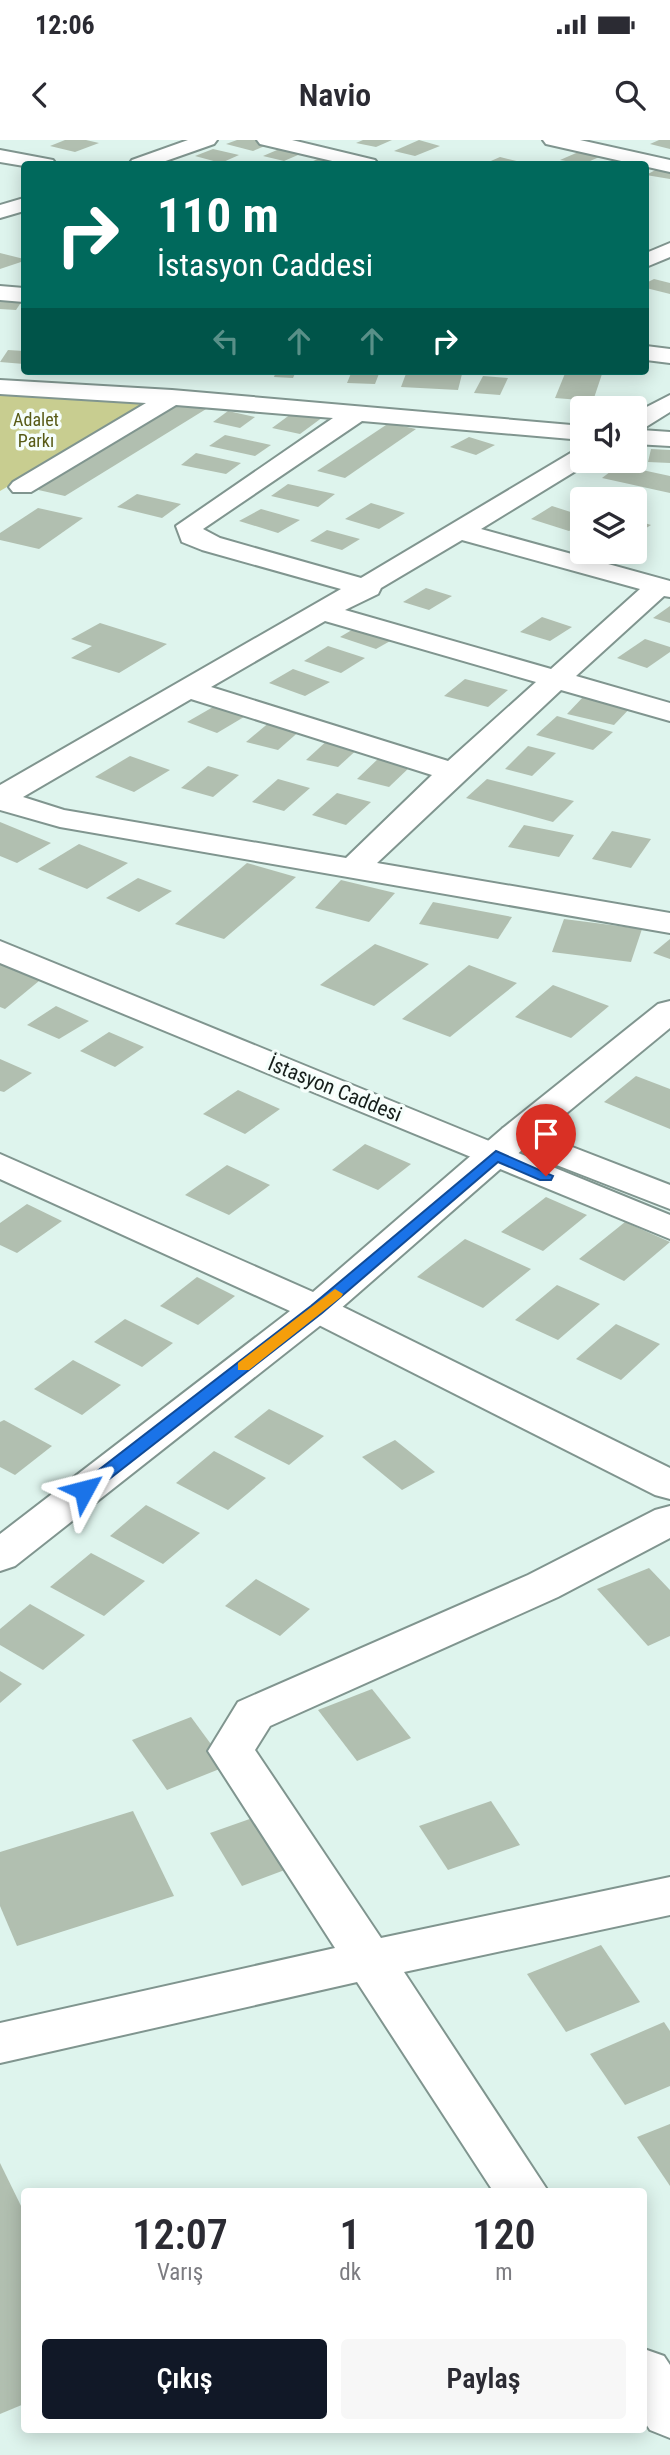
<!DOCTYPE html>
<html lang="tr">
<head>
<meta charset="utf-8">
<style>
	:root { --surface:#fff; --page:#f7f7f7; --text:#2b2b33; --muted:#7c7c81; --accent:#111827 }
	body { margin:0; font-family:"Roboto Condensed",sans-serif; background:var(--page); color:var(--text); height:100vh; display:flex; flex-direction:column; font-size:26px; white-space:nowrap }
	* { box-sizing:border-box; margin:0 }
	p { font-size:23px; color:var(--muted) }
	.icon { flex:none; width:38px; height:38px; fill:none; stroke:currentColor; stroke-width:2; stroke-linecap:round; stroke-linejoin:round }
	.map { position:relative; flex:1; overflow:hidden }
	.sheet { position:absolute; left:21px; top:2048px; width:626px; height:245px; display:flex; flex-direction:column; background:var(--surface); border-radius:7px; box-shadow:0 4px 18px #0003 }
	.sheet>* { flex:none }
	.hud { position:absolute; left:21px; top:21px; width:628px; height:214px; border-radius:7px; box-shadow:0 4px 18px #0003; background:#00695c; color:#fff; overflow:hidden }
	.tools { position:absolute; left:570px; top:256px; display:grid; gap:14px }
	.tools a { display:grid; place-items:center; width:77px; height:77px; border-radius:7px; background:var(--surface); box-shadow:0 4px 18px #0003; font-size:35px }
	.pin { position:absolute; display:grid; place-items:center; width:60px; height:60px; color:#fff; margin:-72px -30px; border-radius:50% 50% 50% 0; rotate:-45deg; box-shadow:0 0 7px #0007 }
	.pin .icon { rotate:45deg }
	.me { position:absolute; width:77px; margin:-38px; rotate:52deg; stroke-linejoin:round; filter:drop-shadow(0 0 5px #0008) }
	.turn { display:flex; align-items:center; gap:24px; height:147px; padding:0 21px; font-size:32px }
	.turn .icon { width:91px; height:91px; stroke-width:2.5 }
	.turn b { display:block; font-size:49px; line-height:60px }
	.lanes { display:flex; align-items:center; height:66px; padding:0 21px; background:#0003; justify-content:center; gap:35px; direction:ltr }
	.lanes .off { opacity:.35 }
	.eta { display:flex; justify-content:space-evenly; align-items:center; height:119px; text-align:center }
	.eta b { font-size:42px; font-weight:600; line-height:49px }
	.cta { display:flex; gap:14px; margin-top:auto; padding:14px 21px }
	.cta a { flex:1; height:80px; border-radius:7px; background:var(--accent); color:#fff; font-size:28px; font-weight:600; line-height:80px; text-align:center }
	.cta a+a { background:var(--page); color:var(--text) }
	.status { display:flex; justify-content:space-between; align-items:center; height:49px; padding:0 35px; background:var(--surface); direction:ltr }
	.status svg { height:19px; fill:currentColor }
	header { display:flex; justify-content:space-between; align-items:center; height:91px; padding:0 21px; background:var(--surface); font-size:32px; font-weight:600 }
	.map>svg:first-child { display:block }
	.green { fill:#c8cd90 }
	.building { fill:#b1bfb0 }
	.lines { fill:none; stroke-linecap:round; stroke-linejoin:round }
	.minor-casing { stroke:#80958f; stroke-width:4 }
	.tertiary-casing { stroke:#80958f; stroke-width:4 }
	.secondary-casing { stroke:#80958f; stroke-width:4 }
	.minor { fill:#fff; fill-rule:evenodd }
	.tertiary { fill:#fff; fill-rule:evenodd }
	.secondary { fill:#fff; fill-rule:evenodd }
	.route { fill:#1a73e8; stroke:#114b97; stroke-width:2 }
	.slow { fill:#f59e0b }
	.labels { text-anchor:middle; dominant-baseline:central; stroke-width:7; stroke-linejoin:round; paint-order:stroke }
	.far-park-label { font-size:18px; fill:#575a16; stroke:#f5fefb }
	.street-label { font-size:21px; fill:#161e1b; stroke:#f5fefb }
</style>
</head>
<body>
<div class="status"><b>12:06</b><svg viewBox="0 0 49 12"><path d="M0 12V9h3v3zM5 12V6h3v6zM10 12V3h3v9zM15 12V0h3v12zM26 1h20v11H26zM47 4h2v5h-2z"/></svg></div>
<header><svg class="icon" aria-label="back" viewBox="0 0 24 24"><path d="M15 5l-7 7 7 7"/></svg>Navio<svg class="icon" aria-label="search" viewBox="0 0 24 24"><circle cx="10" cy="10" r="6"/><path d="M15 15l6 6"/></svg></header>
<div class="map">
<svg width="670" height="2315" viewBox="0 0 670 2315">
	<rect width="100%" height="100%" fill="#def4ed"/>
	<path class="green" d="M 0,252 L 155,260 L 0,351 Z"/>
	<g class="building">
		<path d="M 65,0 L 86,0 L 99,3 L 75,12 L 50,6 Z"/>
		<path d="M 237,0 L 260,0 L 272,3 L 253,11 L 226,4 Z"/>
		<path d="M 363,0 L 392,0 L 376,7 L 356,3 Z"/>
		<path d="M 419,0 L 440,6 L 415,16 L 394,11 Z"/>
		<path d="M 659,0 L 670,0 L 670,9 L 650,4 Z"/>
		<path d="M 284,7 L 305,12 L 284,21 L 263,16 Z"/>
		<path d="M 213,9 L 239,15 L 221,23 L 195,16 Z"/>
		<path d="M 583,10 L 604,15 L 583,24 L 560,20 Z"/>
		<path d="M 325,16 L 346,21 L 338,24 L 306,24 Z"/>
		<path d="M 500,17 L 521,22 L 484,24 Z"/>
		<path d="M 663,26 L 670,28 L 670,39 L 646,35 Z"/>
		<path d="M 0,113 L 24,119 L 24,121 L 0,129 Z"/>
		<path d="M 654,139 L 670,143 L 670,154 L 646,148 L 646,143 Z"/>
		<path d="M 0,156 L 24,158 L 16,170 L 0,169 Z"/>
		<path d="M 8,210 L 24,211 L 24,224 L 0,222 Z"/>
		<path d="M 276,231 L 296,231 L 293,238 L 274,237 Z"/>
		<path d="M 352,231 L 380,231 L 375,244 L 347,243 Z"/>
		<path d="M 407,231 L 462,234 L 458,250 L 401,247 Z"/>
		<path d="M 566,231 L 603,231 L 593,261 L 555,258 Z"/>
		<path d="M 483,236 L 508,238 L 500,255 L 474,253 Z"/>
		<path d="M 181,259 L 211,266 L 65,356 L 34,349 Z"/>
		<path d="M 228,271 L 255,277 L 240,288 L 213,282 Z"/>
		<path d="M 295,271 L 323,277 L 300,294 L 272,288 Z"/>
		<path d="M 389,283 L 416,289 L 345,338 L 317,331 Z"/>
		<path d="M 225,295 L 271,305 L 255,316 L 209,306 Z"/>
		<path d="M 469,297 L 495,305 L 476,315 L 450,307 Z"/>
		<path d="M 651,309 L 670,310 L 670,323 L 648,322 Z"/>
		<path d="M 196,313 L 241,323 L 226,334 L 181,325 Z"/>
		<path d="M 619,325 L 670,336 L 670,353 L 602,338 Z"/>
		<path d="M 288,344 L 335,354 L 318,367 L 271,356 Z"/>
		<path d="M 137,354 L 181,364 L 162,378 L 117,367 Z"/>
		<path d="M 371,363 L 405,373 L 379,389 L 345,379 Z"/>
		<path d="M 552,366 L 583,376 L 583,383 L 569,391 L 531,379 Z"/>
		<path d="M 38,368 L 83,378 L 39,409 L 0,400 L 0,393 Z"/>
		<path d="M 261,369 L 300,380 L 278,393 L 239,381 Z"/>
		<path d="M 635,380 L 651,385 L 635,395 Z"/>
		<path d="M 327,390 L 360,399 L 342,410 L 310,401 Z"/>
		<path d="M 426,448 L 452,456 L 429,470 L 403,462 Z"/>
		<path d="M 670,466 L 670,483 L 653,478 Z"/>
		<path d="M 542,477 L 572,487 L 550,501 L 520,492 Z"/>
		<path d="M 100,483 L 167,504 L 119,533 L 71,518 L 92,506 L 71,499 Z"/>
		<path d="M 362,484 L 399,496 L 376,509 L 340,497 Z"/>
		<path d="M 645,499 L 670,507 L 670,512 L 647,528 L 617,518 Z"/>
		<path d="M 328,506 L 365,518 L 341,533 L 304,521 Z"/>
		<path d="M 293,529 L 330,542 L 305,556 L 269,543 Z"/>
		<path d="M 465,539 L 508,550 L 488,567 L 444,556 Z"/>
		<path d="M 585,555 L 632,566 L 614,585 L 567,574 Z"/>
		<path d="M 220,563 L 249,574 L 217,593 L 187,582 Z"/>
		<path d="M 557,576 L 613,592 L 593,610 L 536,595 Z"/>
		<path d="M 271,581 L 302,589 L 278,610 L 246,602 Z"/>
		<path d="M 330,598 L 361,606 L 338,627 L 306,620 Z"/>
		<path d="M 528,606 L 556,613 L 532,636 L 505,629 Z"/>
		<path d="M 130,616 L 170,630 L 134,652 L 95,637 Z"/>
		<path d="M 380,617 L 412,625 L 389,647 L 357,639 Z"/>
		<path d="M 208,626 L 239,635 L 213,657 L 181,648 Z"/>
		<path d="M 278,639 L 310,648 L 284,671 L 252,662 Z"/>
		<path d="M 487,639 L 574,661 L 553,682 L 466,658 Z"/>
		<path d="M 337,653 L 371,662 L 346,685 L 312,675 Z"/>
		<path d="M 0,682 L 51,703 L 17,723 L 0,716 Z"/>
		<path d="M 524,685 L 574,695 L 559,717 L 508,707 Z"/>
		<path d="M 612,691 L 651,699 L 631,728 L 592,719 Z"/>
		<path d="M 79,704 L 128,723 L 87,749 L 38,729 Z"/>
		<path d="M 247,723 L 296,737 L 224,799 L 175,784 Z"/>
		<path d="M 138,738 L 172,751 L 139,772 L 106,758 Z"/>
		<path d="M 341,740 L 395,753 L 369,782 L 315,768 Z"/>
		<path d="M 433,762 L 512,777 L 498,799 L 419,784 Z"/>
		<path d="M 564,779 L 642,789 L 631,822 L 552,812 Z"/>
		<path d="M 670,799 L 670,819 L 653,813 Z"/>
		<path d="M 375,804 L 429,824 L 374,866 L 320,845 Z"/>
		<path d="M 0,823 L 45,836 L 5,869 L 0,867 Z"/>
		<path d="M 469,825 L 517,843 L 450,897 L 402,879 Z"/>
		<path d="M 553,845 L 609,866 L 571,898 L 515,877 Z"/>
		<path d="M 56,866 L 89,881 L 59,899 L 27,885 Z"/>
		<path d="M 109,892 L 144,907 L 115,927 L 80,911 Z"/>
		<path d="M 0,919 L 32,933 L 4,952 L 0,951 Z"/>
		<path d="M 636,936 L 670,949 L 670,989 L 604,962 Z"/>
		<path d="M 238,950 L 280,969 L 245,994 L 203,974 Z"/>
		<path d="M 365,1004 L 411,1024 L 378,1050 L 332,1030 Z"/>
		<path d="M 227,1025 L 270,1045 L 229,1075 L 185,1055 Z"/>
		<path d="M 546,1057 L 587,1075 L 543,1111 L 501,1092 Z"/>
		<path d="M 27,1064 L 62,1081 L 17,1113 L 0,1105 L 0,1083 Z"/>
		<path d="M 625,1082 L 670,1102 L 624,1141 L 579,1119 Z"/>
		<path d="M 465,1099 L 531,1129 L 483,1168 L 417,1137 Z"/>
		<path d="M 197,1137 L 235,1156 L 198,1185 L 160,1166 Z"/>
		<path d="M 557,1145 L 600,1164 L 558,1200 L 515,1180 Z"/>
		<path d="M 125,1179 L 173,1203 L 142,1227 L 94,1202 Z"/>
		<path d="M 616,1184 L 660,1204 L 621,1240 L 576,1219 Z"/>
		<path d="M 73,1220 L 121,1245 L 82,1275 L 34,1249 Z"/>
		<path d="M 269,1269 L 324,1296 L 289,1325 L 234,1297 Z"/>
		<path d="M 4,1280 L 52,1306 L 15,1335 L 0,1327 L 0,1282 Z"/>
		<path d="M 395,1300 L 435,1332 L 402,1350 L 362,1317 Z"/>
		<path d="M 214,1311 L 266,1338 L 228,1370 L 176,1343 Z"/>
		<path d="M 146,1365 L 200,1393 L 163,1424 L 110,1396 Z"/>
		<path d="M 91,1413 L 145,1441 L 104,1476 L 50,1447 Z"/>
		<path d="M 649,1428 L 670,1450 L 670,1496 L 648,1506 L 597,1449 Z"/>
		<path d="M 256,1439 L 310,1469 L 280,1496 L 225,1466 Z"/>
		<path d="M 30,1464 L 85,1495 L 43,1530 L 0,1505 L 0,1489 Z"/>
		<path d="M 0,1531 L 22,1544 L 0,1563 Z"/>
		<path d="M 372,1549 L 411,1598 L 357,1621 L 318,1570 Z"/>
		<path d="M 191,1577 L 227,1626 L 167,1650 L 132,1600 Z"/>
		<path d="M 491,1661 L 520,1705 L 448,1730 L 419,1686 Z"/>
		<path d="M 133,1671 L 174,1756 L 17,1806 L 0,1766 L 0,1712 Z"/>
		<path d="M 258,1676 L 290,1728 L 242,1746 L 210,1693 Z"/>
		<path d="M 601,1805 L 640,1862 L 566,1892 L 527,1834 Z"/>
		<path d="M 664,1882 L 670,1891 L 670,1946 L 625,1965 L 590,1914 Z"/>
		<path d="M 670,1984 L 670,2046 L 637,1997 Z"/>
		<path d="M 0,2023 L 24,2072 L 24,2264 L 0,2274 Z"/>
	</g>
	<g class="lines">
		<g class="minor-casing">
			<g id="minor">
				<path d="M 188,0 L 217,0 L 214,4 L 157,24 L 129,24 L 132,20 Z"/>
				<path d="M 257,0 L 292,0 L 375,20 L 378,24 L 345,24 L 260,4 Z"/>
				<path d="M 543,0 L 580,0 L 670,20 L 670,32 L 546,4 Z"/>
				<path d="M 0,10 L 53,20 L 56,24 L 24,26 L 0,22 Z"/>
				<path d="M 24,58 L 24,71 L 0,78 L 0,65 Z"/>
				<path d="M 670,103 L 670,117 L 646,127 L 646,113 Z"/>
				<path d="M 0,146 L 24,148 L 24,162 L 0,160 Z"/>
				<path d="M 646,206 L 670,209 L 670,223 L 646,220 Z"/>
				<path d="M 0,240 L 172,250 L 583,286 L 583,300 L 362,281 L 203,389 L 220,398 L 361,438 L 574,311 L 583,309 L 583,320 L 592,321 L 481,389 L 670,441 L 670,457 L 664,456 L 576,536 L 670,563 L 670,581 L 561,550 L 377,723 L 670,773 L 670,793 L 60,687 L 0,670 L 0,645 L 341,449 L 202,410 L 182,402 L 176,386 L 333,278 L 176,265 L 31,352 L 13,352 L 9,347 L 13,342 L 146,263 L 0,254 ZM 462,400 L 640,449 L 551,529 L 345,470 L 378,454 L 381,448 ZM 325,481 L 536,542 L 448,621 L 211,547 ZM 191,559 L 432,635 L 346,718 L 64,670 L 23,657 Z"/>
				<path d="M 670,255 L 670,272 L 641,290 L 670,292 L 670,306 L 635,304 L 635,273 Z"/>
				<path d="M 670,861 L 670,888 L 529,1004 L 516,1007 L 503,1004 L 498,996 L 503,988 L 658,864 Z"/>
				<path d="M 317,1157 L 331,1161 L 670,1328 L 670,1359 L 655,1355 L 303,1177 L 298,1169 L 303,1161 Z"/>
				<path d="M 670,1366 L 670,1398 L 558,1457 L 270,1586 L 255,1610 L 381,1798 L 670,1737 L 670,1775 L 404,1832 L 548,2051 L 493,2051 L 357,1842 L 0,1923 L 0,1883 L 335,1808 L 208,1611 L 238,1562 L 528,1435 L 655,1370 Z"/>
				<path d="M 644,2209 L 664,2216 L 670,2225 L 670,2298 L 650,2290 L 644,2281 Z"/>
			</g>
		</g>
		<g class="tertiary-casing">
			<path id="tertiary" d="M 516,985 L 529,988 L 534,996 L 529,1004 L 331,1177 L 15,1426 L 0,1431 L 0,1394 L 290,1171 L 0,1039 L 0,1014 L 313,1152 L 503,988 Z"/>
		</g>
		<g class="secondary-casing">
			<g id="secondary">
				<path d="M 0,801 L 670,1075 L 670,1099 L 0,823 Z"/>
				<path d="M 549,998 L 670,1045 L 670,1069 L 536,1017 L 531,1009 L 536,1001 Z"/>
			</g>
		</g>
		<use href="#minor" class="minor"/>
		<use href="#tertiary" class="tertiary"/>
		<use href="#secondary" class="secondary"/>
	</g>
	<path class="route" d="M 496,1011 L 553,1036 L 551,1040 L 540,1040 L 498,1022 L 322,1173 L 90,1354 L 78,1354 L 76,1350 L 78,1346 L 311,1166 Z"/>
	<path class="slow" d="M 335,1149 L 343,1154 L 341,1157 L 249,1230 L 238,1230 L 238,1223 Z"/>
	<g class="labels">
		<g class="far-park-label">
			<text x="36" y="279">Adalet<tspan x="36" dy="21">Parkı</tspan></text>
		</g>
		<g class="street-label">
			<text transform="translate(335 949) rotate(22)">İstasyon Caddesi</text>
		</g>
	</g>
</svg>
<div class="tools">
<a><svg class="icon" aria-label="sound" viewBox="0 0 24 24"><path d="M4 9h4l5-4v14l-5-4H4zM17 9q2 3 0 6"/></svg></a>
<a><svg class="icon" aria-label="layers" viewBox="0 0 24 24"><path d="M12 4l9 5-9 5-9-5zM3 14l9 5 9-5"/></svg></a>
</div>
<div class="pin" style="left:546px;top:1036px;background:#d93025"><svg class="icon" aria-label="arrive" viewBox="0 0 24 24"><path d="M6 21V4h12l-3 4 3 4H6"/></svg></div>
<svg class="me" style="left:84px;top:1350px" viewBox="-20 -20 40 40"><path d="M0-17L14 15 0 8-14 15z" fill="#1a73e8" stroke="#fff" stroke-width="4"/></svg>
<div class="hud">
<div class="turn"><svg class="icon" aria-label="right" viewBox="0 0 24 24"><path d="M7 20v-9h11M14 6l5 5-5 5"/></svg><div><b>110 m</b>İstasyon Caddesi</div></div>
<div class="lanes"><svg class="icon off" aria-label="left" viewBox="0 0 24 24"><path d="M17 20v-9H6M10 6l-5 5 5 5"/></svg><svg class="icon off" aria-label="ahead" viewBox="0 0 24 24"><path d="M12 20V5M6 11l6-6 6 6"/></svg><svg class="icon off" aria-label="ahead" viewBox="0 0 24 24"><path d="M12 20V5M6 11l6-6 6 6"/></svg><svg class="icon" aria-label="right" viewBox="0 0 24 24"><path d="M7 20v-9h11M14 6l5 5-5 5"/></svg></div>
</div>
<section class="sheet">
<div class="eta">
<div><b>12:07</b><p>Varış</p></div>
<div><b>1</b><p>dk</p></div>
<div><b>120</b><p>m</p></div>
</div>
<div class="cta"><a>Çıkış</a><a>Paylaş</a></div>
</section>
</div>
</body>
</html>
